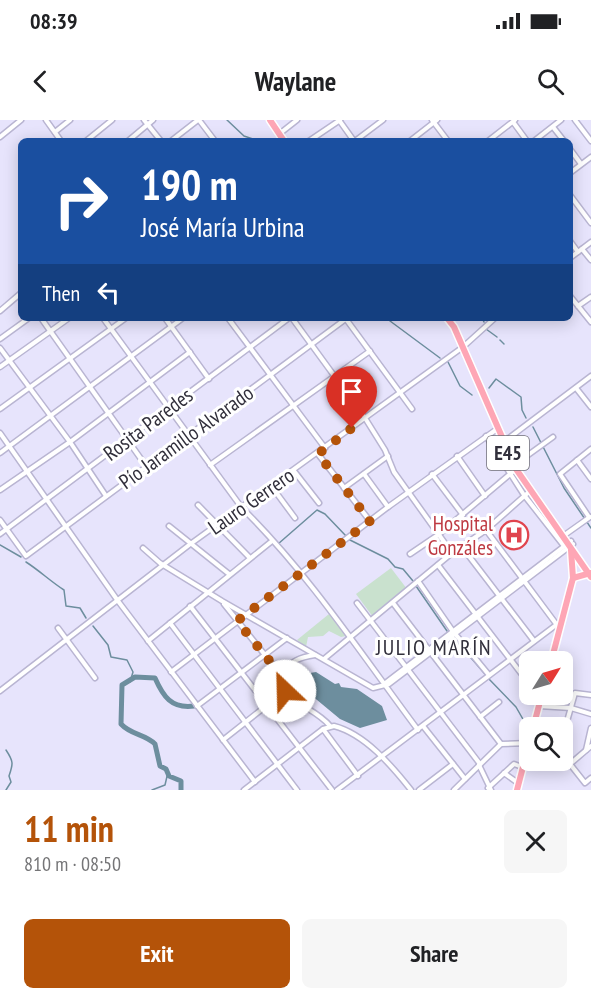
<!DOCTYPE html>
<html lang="en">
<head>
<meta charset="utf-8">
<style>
	:root { --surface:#fff; --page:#f6f6f6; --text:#202124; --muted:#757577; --accent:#b45309 }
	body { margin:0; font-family:"PT Sans Narrow",sans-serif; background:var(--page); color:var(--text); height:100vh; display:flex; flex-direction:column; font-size:22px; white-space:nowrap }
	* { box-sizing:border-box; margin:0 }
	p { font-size:20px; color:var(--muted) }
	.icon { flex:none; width:33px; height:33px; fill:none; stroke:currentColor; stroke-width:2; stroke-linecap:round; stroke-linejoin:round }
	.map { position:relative; height:670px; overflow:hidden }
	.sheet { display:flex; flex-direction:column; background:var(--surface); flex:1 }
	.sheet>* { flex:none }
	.guide { position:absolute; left:18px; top:18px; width:555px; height:183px; border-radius:9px; box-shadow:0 3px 15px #0003; background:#1a4fa0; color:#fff; overflow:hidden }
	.needle { width:39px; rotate:53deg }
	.fabs { position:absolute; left:519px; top:531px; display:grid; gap:12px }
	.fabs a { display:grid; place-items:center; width:54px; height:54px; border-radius:9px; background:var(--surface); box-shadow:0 3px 15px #0003; font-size:30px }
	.pin { position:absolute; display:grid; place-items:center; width:51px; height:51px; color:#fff; margin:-62px -26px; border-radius:50% 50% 50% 0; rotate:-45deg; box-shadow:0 0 6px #0007 }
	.pin .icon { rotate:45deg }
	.me { position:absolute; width:66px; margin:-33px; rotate:336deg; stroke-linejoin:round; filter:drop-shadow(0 0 4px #0008) }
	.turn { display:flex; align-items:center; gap:21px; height:126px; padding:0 24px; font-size:27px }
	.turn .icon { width:78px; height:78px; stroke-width:2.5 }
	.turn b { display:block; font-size:42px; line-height:51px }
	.then { display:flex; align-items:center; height:57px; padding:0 24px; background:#0003; gap:12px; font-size:22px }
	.round { display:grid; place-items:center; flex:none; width:63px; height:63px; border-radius:9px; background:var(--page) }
	.summary { display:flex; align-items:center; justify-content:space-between; height:102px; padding:0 24px }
	h1 { font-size:36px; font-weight:700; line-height:45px; color:var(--accent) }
	.primary-button { display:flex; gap:12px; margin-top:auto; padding:12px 24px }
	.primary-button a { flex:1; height:69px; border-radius:9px; background:var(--accent); color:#fff; font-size:24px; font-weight:700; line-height:69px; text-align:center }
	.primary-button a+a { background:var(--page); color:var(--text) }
	.status { display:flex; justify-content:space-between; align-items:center; height:42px; padding:0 30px; background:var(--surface); direction:ltr }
	.status svg { height:16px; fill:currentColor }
	header { display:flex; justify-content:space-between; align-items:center; height:78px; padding:0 24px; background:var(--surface); font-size:27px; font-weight:700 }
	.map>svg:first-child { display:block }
	.green { fill:#c9e1ce }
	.water { fill:#6d8e9e }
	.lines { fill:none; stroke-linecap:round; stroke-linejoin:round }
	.stream { stroke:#6d8e9e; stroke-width:1.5 }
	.river { stroke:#6d8e9e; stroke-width:5 }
	.minor-casing { stroke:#b9b5d2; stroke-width:7 }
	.highway-casing { stroke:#fff; stroke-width:9 }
	.minor { stroke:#fff; stroke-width:4 }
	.highway { stroke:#fea6b5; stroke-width:6 }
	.route { stroke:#b45309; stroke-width:10; stroke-dasharray:0 18 }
	.labels { text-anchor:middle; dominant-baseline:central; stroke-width:6; stroke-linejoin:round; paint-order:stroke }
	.shield { fill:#fff; stroke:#6f6d76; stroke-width:1.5 }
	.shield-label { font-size:20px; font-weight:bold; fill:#312f3b }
	.street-label { font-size:21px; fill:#312f3b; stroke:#fff }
	.health-label { font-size:21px; fill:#be3a42; stroke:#fff; text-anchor:end }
	.neighbourhood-label { font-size:22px; letter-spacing:1.5px; fill:#312f3b; stroke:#fff }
</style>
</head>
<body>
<div class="status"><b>08:39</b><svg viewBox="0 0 49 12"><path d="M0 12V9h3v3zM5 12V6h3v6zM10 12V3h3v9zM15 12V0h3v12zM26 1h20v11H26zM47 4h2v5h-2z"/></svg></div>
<header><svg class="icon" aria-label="back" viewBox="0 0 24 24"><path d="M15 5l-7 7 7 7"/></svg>Waylane<svg class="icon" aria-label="search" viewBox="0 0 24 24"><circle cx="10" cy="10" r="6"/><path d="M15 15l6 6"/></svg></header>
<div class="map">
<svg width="591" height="670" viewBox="0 0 591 670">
	<rect width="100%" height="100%" fill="#e7e4fc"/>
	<g class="green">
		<path d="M 391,448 L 407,469 L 373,497 L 356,474 Z"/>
		<path d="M 329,494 L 346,516 L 341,517 L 329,511 L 323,516 L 308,517 L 306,527 L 297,520 Z"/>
	</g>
	<path class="water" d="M 306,548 L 310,553 L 316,552 L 335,564 L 339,563 L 341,567 L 357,569 L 382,586 L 387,600 L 360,608 L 340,599 L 305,570 L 299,572 L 291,565 L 290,559 L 301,549 Z"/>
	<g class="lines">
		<g class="stream">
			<path d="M 227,0 L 244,16 L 259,21"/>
			<path d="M 386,198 L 440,238"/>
			<path d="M 482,198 L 484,202"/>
			<path d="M 486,209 L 497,217"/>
			<path d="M 500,220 L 504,224"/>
			<path d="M 448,242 L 460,266 L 472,275"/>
			<path d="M 489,268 L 496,259 L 521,277 L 522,290 L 526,298"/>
			<path d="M 533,307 L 564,368 L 591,408"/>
			<path d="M 348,419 L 388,439 L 395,447 L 403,449 L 413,461"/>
			<path d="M 278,424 L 317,390 L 325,394 L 346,416"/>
			<path d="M 0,425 L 21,437"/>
			<path d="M 26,442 C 40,451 50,461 64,470 L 66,486 L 80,488 L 86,498"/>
			<path d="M 416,466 L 447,511"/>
			<path d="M 93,506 L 108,525 L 111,537 L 127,540 L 133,552 L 130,562"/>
			<path d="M 453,517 L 485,554"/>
			<path d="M 488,558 L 516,587 L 528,608"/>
			<path d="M 6,670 L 11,662 L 9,656 C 13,644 14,642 6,630"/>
			<path d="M 152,670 L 165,665 L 168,652"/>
		</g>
		<path class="river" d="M 181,670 L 181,661 L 169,656 L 166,649 L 160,646 L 155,624 C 145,614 131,615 121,604 L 122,565 L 135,557 L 155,558 C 163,576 171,589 194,586"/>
		<g class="minor-casing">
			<g id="minor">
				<path d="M 46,0 L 61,21"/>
				<path d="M 144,0 L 161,21"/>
				<path d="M 199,0 L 215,21"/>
				<path d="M 339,0 L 354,21"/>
				<path d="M 432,0 L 448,21"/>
				<path d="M 575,0 L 591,21"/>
				<path d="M 513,2 L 527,21"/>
				<path d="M 553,7 L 564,21"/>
				<path d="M 283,11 L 297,0"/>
				<path d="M 55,12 L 70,0"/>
				<path d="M 0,17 L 21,0"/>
				<path d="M 86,21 L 112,0"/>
				<path d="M 128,21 L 153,0"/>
				<path d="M 171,21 L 198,0"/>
				<path d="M 309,21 L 340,0"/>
				<path d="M 355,21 L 383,0"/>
				<path d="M 410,21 L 437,0"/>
				<path d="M 488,21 L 515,0"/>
				<path d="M 534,21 L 561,0"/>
				<path d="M 570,29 L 581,44"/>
				<path d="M 570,53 L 591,37"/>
				<path d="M 570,75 L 591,103"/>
				<path d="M 570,121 L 578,132"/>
				<path d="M 582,129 L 591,140"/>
				<path d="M 570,138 L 591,122"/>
				<path d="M 570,176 L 591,202"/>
				<path d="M 578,186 L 591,177"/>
				<path d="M 0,191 L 21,173"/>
				<path d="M 41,198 L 146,346"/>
				<path d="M 103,198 L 242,388 C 309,454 362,535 418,610"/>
				<path d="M 165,198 L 209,259"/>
				<path d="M 228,198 L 325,328"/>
				<path d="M 292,198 L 365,298 L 385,330 L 394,352 L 452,433"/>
				<path d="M 346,199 L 412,289"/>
				<path d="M 0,219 L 29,198"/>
				<path d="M 0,228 L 70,322 L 106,376"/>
				<path d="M 0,247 L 69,198"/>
				<path d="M 576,268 L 591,287"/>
				<path d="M 0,289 L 126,198"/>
				<path d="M 0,313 L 118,481 L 255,662"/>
				<path d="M 486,316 L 524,375 L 564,426"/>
				<path d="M 505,321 L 591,256"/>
				<path d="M 0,333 L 183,198"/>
				<path d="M 318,334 L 370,401"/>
				<path d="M 457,336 L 485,376"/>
				<path d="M 577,340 L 591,359"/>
				<path d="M 517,343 L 553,317"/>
				<path d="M 210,345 L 370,231"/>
				<path d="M 294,351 L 319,383"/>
				<path d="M 364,354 L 388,387"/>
				<path d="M 432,354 L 463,395"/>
				<path d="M 272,367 L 295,398"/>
				<path d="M 344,368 L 388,336"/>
				<path d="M 0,370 L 70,322 L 190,232"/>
				<path d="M 198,385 L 250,438"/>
				<path d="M 589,397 L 560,354 L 591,329"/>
				<path d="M 0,400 L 26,436 L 347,198"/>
				<path d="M 169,406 L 229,454"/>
				<path d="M 486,410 L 557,505"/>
				<path d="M 0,414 L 289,198"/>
				<path d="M 566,414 L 590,397"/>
				<path d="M 462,427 L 534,521"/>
				<path d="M 143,428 L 160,443 L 222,481 L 373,568 L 389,564 L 573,424"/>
				<path d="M 410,434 L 438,415 L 516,349"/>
				<path d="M 438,445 L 530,565"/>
				<path d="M 418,461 L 452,510 L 489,555"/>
				<path d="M 357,483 L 480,644"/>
				<path d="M 393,483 L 501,624"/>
				<path d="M 224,484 L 281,555"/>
				<path d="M 190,486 L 332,670"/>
				<path d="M 170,503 L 297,670"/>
				<path d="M 58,508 L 95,558"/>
				<path d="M 148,521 L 272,421"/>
				<path d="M 315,535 C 301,537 289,541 281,555 C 283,584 314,586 330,606"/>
				<path d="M 324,539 L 452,433 L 486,410 L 530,371"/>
				<path d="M 171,552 L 388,387 L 497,309"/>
				<path d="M 384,564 L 571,421"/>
				<path d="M 0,571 L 189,425 L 463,227 L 495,198"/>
				<path d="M 197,586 L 287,518"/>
				<path d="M 539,586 L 571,588 L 591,594"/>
				<path d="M 480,597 L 499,582"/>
				<path d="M 423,606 L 465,659"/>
				<path d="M 323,609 L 358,656"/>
				<path d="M 562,619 L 575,573 L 591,575"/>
				<path d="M 223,620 L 285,571"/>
				<path d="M 586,630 L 591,608"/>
				<path d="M 562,640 L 570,644 L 585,663 L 591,658"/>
				<path d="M 570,644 L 591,626"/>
				<path d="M 479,645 L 491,670"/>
				<path d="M 504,653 L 518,663"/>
				<path d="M 488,668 L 514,644 L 522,647"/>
				<path d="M 244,670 L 323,609 L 334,606 C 365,614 392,646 411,670"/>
				<path d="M 337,670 L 556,505"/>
				<path d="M 419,670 L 453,644"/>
				<path d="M 454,670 L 501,624 L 529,623"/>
			</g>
		</g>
		<g class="highway-casing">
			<g id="highway">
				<path d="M 270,0 L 284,21"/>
				<path d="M 447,198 L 454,207 L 516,349 L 591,457"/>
				<path d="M 573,458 L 591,453"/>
				<path d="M 551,542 L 573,458 L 571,430"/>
				<path d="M 533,608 L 542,574"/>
				<path d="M 517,670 L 530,620"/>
			</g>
		</g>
		<use href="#minor" class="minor"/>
		<use href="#highway" class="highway"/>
	</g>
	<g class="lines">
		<path class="route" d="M 285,571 L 281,555 L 237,501 L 370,401 L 318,334 L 352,308"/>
	</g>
	<defs>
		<g id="hospital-ring" transform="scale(1.5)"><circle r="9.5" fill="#fff" stroke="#e0444e" stroke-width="1.5"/><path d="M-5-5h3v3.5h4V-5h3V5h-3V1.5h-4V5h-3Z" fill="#e0444e"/></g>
	</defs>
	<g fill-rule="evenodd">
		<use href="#hospital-ring" x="514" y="415"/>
	</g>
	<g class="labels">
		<rect class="shield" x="487" y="316" width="42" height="34" rx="4.5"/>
		<g class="shield-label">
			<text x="508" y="333">E45</text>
		</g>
		<g class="street-label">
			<text transform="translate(148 304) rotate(-37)">Rosita Paredes</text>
			<text transform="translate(186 317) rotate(-36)">Pío Jaramillo Alvarado</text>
			<text transform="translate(251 381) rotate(-35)">Lauro Gerrero</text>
		</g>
		<g class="health-label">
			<text x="493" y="403">Hospital<tspan x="493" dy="24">Gonzáles</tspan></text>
		</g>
		<g class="neighbourhood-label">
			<text x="434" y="527">JULIO MARÍN</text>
		</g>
	</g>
</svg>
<div class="fabs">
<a><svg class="needle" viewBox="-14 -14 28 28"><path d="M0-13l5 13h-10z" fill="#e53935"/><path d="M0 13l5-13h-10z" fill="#757577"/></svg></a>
<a><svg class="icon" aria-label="search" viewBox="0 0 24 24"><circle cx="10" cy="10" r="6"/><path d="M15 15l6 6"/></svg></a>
</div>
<div class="pin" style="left:352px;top:308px;background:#d93025"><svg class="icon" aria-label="arrive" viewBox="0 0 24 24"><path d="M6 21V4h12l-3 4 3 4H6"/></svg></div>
<svg class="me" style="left:285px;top:571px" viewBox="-20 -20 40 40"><circle r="19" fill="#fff"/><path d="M0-13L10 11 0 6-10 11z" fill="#b45309"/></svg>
<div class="guide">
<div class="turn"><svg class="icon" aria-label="right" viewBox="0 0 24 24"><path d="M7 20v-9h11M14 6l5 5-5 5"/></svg><div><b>190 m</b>José María Urbina</div></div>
<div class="then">Then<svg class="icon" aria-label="left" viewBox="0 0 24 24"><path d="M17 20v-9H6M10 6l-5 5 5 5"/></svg></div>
</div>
</div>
<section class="sheet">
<div class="summary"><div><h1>11 min</h1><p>810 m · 08:50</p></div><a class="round"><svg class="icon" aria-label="close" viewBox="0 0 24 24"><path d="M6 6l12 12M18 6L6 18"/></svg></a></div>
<div class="primary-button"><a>Exit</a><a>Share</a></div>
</section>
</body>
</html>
